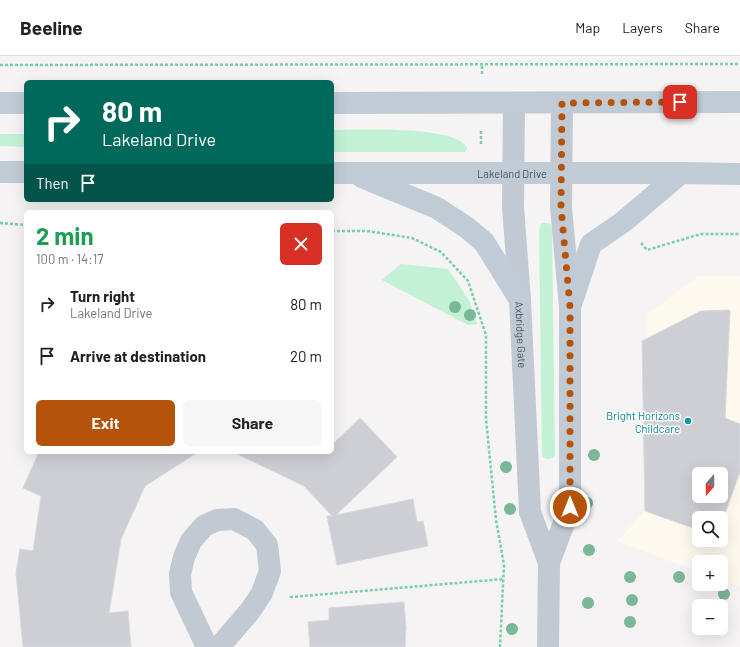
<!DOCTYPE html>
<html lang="en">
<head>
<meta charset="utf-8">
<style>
	:root { --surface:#fff; --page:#f6f6f6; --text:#202124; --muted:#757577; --line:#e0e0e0; --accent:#b45309 }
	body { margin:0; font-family:Barlow,sans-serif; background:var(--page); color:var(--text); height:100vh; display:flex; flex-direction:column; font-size:15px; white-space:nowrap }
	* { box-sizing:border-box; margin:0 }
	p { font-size:13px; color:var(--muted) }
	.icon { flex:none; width:22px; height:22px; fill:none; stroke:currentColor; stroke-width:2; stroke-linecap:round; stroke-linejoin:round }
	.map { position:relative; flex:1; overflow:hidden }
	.sheet { position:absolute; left:24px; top:154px; width:310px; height:244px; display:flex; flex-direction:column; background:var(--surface); border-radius:6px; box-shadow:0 4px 16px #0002 }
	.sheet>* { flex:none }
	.banner { position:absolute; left:24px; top:24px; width:310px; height:122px; border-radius:6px; box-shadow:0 4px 16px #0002; background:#00695c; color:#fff; overflow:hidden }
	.needle { width:26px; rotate:200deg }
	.tools { position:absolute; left:692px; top:411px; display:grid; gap:8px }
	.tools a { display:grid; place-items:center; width:36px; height:36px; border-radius:6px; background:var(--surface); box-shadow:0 4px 16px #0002; font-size:20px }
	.pin { position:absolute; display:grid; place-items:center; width:34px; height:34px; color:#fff; margin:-17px; border-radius:8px; box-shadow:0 2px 6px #0006 }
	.me { position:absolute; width:44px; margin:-22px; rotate:0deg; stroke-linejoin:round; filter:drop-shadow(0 0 3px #0008) }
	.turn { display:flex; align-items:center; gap:14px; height:84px; padding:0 12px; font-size:18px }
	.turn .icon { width:52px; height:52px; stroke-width:2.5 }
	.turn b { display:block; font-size:28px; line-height:34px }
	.then { display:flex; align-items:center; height:38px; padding:0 12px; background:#0003; gap:8px; font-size:15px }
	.round { display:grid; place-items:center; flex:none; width:42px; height:42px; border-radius:6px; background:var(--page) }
	.head { display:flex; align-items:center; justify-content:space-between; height:68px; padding:0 12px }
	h1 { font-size:24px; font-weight:700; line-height:30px; color:#1e9e55 }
	.action { display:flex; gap:8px; margin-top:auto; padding:8px 12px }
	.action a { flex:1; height:46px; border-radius:6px; background:var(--accent); color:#fff; font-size:16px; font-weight:700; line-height:46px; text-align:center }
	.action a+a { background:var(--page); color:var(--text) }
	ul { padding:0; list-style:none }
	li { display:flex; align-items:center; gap:12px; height:52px; padding:0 12px }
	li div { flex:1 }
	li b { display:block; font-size:15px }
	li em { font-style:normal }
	header { display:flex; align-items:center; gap:24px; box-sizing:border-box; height:56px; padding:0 20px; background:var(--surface); border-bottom:1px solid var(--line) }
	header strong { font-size:19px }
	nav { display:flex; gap:22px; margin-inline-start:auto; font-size:14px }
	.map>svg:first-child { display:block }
	.commercial { fill:#fdf9ef; fill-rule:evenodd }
	.green { fill:#c3f1d5 }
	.building { fill:#cdcfd5; stroke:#d7d9de; fill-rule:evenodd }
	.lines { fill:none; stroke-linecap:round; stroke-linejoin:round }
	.path { stroke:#7ad0a6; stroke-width:2.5; stroke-dasharray:3 2; stroke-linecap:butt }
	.minor { stroke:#c1cad2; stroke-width:22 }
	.secondary { stroke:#c1cbd6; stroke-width:22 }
	.tree { fill:#7bb799 }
	.route { stroke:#b45309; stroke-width:7; stroke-dasharray:0 12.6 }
	.culture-dot { fill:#0f9aa8; stroke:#fff; stroke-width:1.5 }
	.labels { text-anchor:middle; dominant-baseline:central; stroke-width:3; stroke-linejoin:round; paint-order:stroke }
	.street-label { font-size:11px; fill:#4a5661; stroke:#fff }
	.culture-label { font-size:11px; fill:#0d838f; stroke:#fff; text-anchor:end }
</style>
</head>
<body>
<header>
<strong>Beeline</strong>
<nav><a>Map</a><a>Layers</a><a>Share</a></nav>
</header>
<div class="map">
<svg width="740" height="591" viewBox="0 0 740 591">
	<rect width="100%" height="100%" fill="#f5f3f3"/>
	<path class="commercial" d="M 699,220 L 740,220 L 740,531 L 721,524 L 721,506 L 699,506 L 699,516 L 617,485 L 645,455 L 647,258 ZM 699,418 L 721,418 L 721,440 L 699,440 ZM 699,462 L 721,462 L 721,484 L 699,484 Z"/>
	<g class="green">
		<path d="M 332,74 C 356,74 457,69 467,92 L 465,96 L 332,96 Z"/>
		<path d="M 0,78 L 26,78 L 26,91 L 0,90 Z"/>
		<path d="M 543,167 C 548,166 551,168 552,173 L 555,399 C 552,404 546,404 542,400 L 539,175 L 541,168 Z"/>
		<path d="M 401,208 L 448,213 L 469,244 L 477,268 L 468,269 L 382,224 Z"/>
	</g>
	<g class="building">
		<path d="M 730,254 L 725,362 L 740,368 L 740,416 L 721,468 L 721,462 L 699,462 L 699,474 L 645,455 L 642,285 L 701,255 ZM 699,418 L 721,418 L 721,440 L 699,440 Z"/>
		<path d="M 360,362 L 397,401 L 336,459 L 413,443 L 417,466 L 423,465 L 428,490 L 337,509 L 327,460 L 332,460 L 304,430 L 233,396 L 319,396 L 321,399 L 324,396 L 332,396 L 332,389 Z"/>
		<path d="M 39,396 L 198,396 L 145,430 L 121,483 L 109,557 L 128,555 L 131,591 L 23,591 L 16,517 L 20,493 L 33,495 L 41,440 L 23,432 Z"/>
		<path d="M 404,546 L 406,572 L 405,591 L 310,591 L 308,566 L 329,564 L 329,552 Z"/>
	</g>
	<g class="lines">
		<g class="path">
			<path d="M 0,9 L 740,8"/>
			<path d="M 482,18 L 482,9"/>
			<path d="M 481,88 L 481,73"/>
			<path d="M 0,167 L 26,169"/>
			<path d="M 332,175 L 367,175 L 412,182 L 441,196 L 468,225 L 486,279 L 486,363 L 496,464 L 504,509 L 500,591"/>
			<path d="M 641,187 L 647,194 L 701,178 L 740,178"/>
			<path d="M 291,540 L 291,541 L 504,523"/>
		</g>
		<g class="minor">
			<path id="s1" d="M 514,47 L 513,151 L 520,244 L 530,456 L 549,507"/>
			<path d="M 207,591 L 181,536 L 180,518 L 184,501 L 191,485 L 204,470 L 217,464 L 234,463 L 255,474 L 267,489 L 270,515 L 262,537 L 250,555 L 219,591"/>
			<path d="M 548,591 L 549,507 L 570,451 L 570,251 L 561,151 L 562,47"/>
		</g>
		<g class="secondary">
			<path d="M 0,47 L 26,47"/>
			<path d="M 332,47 L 740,46"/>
			<path d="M 0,116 L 26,116"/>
			<path id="s2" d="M 332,117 L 681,117 L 740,118"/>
			<path d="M 362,121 L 437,152 L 466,171 L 484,186 L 520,244"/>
			<path d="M 570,251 L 591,188 L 623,166 L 681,117"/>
		</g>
	</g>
	<g class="tree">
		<circle cx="455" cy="251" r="6"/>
		<circle cx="470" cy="259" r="6"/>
		<circle cx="594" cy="399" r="6"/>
		<circle cx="506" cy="411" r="6"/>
		<circle cx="587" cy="447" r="6"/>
		<circle cx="510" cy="453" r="6"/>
		<circle cx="589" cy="494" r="6"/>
		<circle cx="630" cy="521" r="6"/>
		<circle cx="679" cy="521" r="6"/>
		<circle cx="724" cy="538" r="6"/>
		<circle cx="632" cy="544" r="6"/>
		<circle cx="588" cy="547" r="6"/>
		<circle cx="630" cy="566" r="6"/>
		<circle cx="512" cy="573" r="6"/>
	</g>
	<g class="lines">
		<path class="route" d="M 570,451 L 570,251 L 561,151 L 562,47 L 680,46"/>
	</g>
	<circle class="culture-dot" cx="688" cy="365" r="4"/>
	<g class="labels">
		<g class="street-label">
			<text stroke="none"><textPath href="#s2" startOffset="180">Lakeland Drive</textPath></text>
			<text stroke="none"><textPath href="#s1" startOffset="232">Axbridge Gate</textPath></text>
		</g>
		<g class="culture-label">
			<text x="680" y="359">Bright Horizons<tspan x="680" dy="13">Childcare</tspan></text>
		</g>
	</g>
</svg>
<div class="tools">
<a><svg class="needle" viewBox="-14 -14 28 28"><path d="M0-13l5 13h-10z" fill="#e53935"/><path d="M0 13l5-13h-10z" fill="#757577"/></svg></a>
<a><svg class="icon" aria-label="search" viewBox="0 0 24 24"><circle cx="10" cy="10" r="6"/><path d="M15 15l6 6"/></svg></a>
<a>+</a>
<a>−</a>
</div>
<div class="pin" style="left:680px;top:46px;background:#d93025"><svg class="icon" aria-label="arrive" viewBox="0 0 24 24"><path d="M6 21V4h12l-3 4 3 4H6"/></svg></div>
<svg class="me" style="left:570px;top:451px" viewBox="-20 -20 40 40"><circle r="17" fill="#b45309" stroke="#fff" stroke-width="3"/><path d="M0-11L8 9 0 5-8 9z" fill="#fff"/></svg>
<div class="banner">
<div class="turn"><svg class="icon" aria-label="right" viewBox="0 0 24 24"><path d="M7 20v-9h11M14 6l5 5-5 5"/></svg><div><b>80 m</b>Lakeland Drive</div></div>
<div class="then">Then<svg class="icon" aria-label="arrive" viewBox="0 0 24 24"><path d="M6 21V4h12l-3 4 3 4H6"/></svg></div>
</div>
<section class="sheet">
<div class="head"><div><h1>2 min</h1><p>100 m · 14:17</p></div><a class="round" style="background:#d93025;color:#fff"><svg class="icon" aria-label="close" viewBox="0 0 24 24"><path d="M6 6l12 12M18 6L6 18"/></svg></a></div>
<ul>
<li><svg class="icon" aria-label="right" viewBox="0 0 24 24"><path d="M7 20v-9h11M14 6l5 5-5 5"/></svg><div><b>Turn right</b><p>Lakeland Drive</p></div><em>80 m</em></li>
<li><svg class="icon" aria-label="arrive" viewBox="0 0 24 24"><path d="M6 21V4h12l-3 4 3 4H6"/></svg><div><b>Arrive at destination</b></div><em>20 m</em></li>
</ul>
<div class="action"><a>Exit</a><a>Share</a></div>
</section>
</div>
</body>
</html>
